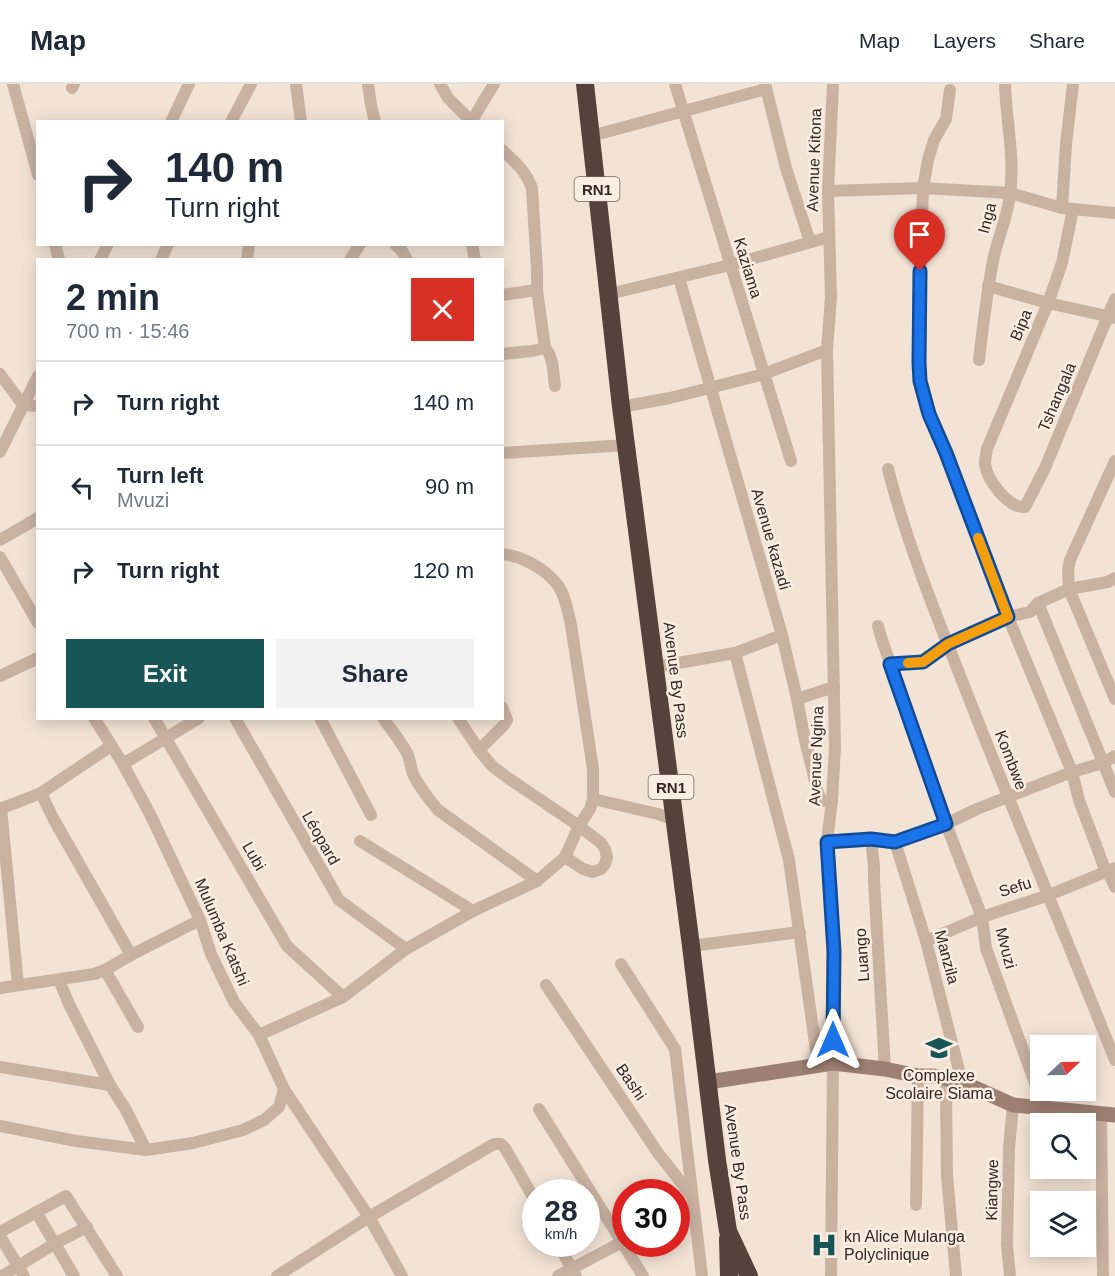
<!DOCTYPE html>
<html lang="en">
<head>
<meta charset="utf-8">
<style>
	:root { --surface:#fff; --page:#f2f2f3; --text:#1f2937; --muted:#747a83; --line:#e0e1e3; --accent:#185557 }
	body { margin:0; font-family:Arial,sans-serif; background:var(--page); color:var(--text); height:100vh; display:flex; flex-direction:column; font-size:22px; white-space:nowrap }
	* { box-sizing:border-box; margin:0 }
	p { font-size:20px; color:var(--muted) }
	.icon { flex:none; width:33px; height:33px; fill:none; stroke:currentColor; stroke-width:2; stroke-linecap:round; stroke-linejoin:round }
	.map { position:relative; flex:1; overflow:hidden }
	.drawer { position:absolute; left:36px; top:174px; width:468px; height:462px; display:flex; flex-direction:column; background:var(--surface); border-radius:0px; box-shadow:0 3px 15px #0003 }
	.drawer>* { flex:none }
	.top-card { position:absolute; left:36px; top:36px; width:468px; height:126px; border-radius:0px; box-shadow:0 3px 15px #0003; background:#fff; color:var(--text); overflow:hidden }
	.needle { width:39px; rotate:68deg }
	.controls { position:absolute; left:1030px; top:951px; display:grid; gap:12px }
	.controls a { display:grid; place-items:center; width:66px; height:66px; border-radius:0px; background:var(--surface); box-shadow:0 3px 15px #0003; font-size:30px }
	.speed { position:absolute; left:522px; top:1095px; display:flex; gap:12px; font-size:30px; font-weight:700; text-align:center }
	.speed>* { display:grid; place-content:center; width:78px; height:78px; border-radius:50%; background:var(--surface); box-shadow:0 3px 15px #0003; line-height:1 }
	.speed small { font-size:15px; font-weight:400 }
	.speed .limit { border:9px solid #d22; background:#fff; color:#111 }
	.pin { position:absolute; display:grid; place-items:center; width:51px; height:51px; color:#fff; margin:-62px -26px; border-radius:50% 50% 50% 0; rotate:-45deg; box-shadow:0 0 6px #0007 }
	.pin .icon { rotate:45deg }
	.me { position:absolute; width:66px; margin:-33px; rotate:0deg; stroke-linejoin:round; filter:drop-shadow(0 0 4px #0008) }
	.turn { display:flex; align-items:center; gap:21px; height:126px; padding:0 30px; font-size:27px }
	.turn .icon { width:78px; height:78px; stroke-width:2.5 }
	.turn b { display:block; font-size:42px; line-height:51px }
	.round { display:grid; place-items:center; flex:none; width:63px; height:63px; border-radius:0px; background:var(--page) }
	.summary { display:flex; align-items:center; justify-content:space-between; height:102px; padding:0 30px }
	h1 { font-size:36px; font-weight:700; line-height:45px }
	.button { display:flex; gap:12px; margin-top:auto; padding:12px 30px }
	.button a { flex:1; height:69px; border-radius:0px; background:var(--accent); color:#fff; font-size:24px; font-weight:700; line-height:69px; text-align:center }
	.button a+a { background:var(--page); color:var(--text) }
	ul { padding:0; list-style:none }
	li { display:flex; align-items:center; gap:18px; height:84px; padding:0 30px; border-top:2px solid var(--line) }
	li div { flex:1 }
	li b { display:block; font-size:22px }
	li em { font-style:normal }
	header { display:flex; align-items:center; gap:36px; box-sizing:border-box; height:84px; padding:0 30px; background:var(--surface); border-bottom:2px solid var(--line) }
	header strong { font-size:28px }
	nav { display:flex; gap:33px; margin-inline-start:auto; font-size:21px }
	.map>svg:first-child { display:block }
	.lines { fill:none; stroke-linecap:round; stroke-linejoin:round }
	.street { stroke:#cab2a1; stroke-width:12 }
	.secondary { stroke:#9d8072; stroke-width:15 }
	.highway { stroke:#55423b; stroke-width:18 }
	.route-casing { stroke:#114b97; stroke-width:15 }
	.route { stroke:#1a73e8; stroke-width:10 }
	.slow { stroke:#f59e0b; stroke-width:10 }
	.labels { text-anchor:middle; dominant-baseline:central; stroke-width:5; stroke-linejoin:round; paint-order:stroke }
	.shield { fill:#faede1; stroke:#6f635d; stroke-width:1.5 }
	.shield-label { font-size:15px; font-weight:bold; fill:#342824 }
	.street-label { font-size:16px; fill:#342824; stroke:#faede1 }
	.poi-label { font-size:16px; fill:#342824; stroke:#faede1 }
</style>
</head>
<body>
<header>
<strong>Map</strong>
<nav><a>Map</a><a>Layers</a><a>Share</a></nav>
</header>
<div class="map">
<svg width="1115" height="1192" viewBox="0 0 1115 1192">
	<rect width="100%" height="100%" fill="#f2e3d5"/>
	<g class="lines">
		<g class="street">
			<path d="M 13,0 L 38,91"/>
			<path d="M 296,0 L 301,38"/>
			<path d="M 368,0 L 371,21 L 375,38"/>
			<path d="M 440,0 L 448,14 L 472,38"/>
			<path d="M 675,0 L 791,377"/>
			<path d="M 765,0 L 786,84 L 810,158"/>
			<path d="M 72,4 L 74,0"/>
			<path d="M 950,6 L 946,35 L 934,56 L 928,76 L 923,104 L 919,222 L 919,278 L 920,297 L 929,330 L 946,369 L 1008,533 L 1072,688 L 1079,716 L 1106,788 L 1110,792 L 1115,803"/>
			<path d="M 171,38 L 189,0"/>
			<path d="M 231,38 L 251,0"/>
			<path d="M 471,38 L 494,0"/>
			<path d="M 591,52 L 766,5"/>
			<path d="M 502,66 C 516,79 525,86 532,104 L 537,186 L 537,206 L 545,264 L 532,267 L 502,270"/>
			<path d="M 828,107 L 923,104 L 1010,109 L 1062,124 L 1115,129"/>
			<path d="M 1062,124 L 1066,60 L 1073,0"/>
			<path d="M 1073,125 L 1062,179 L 1048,219 L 987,365 C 986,370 985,375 985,380 C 987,396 1008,424 1025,423 L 1045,384 L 1115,215"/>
			<path d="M 55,160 L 59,176"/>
			<path d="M 395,160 L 402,167 L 407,176"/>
			<path d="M 472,160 L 475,176"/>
			<path d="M 100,176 L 108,160"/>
			<path d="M 161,176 L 168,160"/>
			<path d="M 247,176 L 249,160"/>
			<path d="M 350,176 L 360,160"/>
			<path d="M 679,194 L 782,551 L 797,615 L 805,656 L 818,709 L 821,715 L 824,717 L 832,716"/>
			<path d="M 988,202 L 1048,219 L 1115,234"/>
			<path d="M 609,210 L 730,181 L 829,153"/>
			<path d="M 502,211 L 537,206"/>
			<path d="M 545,264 C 554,273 553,290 555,302"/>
			<path d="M 979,276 C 983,241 987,206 994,172 C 999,151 1008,131 1010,110 C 1015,73 1006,36 1005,0"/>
			<path d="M 0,290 L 23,321 L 38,322"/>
			<path d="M 621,323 L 670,314 L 764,290 L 827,266"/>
			<path d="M 0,368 L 38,292"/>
			<path d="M 502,369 L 627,361"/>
			<path d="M 1115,377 L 1070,476 L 1068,486 L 1069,505 L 1115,615"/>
			<path d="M 888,385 C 908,464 940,540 970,617 C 1017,737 1067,856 1115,976"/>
			<path d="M 0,456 L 38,434"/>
			<path d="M 0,473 L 38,539"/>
			<path d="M 1038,519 L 1115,708"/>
			<path d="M 878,542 L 881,553 L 946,740 L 982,833 L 986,864 L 1044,1024"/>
			<path d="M 735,569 L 789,776 L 818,980"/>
			<path d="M 890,580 L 923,578 L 948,560 L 1008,533 L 1030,528 L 1038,519 L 1069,505 L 1108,498 L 1115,494"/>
			<path d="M 655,583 L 735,569 L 782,551"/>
			<path d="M 0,592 L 38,574"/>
			<path d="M 797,615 L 834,603"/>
			<path d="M 94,634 L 123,680 L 151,732 L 200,836 L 211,870 L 234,918 L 259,951 L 284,1005 L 369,1133 L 402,1192"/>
			<path d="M 154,634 L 287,862 L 343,913"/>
			<path d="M 235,634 L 339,816 L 406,865"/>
			<path d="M 320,634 L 371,731"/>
			<path d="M 383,634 C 391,646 402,658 408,671 C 410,677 411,684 413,690 C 419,703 429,715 438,726 L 537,797"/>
			<path d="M 458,634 L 479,666 L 492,682 L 508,694 L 579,742 L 601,759 L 605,765 L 607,773 L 605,780 L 601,785 L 593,788 L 583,785 L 565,773"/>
			<path d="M 479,666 L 504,641 L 507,636 L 502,623"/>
			<path d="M 123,680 L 199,634"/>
			<path d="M 41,709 L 53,734 L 131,871"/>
			<path d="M 593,715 L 658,730 L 675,736"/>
			<path d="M 1,724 L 18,901"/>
			<path d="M 0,725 L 41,709 L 111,662"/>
			<path d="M 871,755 L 874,783 L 874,796 L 885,985"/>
			<path d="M 360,757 L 473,827"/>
			<path d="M 827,758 L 871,755 L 895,758 L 946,740 L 977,725 L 1072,688 L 1103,679 L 1115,672"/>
			<path d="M 895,758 L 926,857 L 962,998"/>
			<path d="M 926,857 L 982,833 L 1049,811 L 1115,784"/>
			<path d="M 691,862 L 800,848"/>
			<path d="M 621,880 L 675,965 L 702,1192"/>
			<path d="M 105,886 L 138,943"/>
			<path d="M 59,896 L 69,920 L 110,1001 L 126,1026 L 146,1066"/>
			<path d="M 546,901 L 658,1069 L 691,1111"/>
			<path d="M 0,904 L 94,890 L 105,886 L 131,871 L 200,836"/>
			<path d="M 259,951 L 343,913 L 406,865 L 473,827 L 537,797 L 565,773 L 579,742 L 590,725 L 593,715 L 593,685 L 571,541 C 568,528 565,510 557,500 C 544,484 522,472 502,470"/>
			<path d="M 0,983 L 110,1001"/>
			<path d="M 948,995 L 946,1004 L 947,1092 L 956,1192"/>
			<path d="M 539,1025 L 643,1192"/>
			<path d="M 1101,1029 L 1103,1192"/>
			<path d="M 0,1042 L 76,1057 L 146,1066 L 193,1059 L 243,1046 L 264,1036 L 279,1023 L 284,1005"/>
			<path d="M 916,1121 L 918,992"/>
			<path d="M 36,1128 L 74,1192"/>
			<path d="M 0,1148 L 66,1112 L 117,1192"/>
			<path d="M 0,1152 L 24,1192"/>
			<path d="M 558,1160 L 576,1192"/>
			<path d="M 2,1192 L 54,1160 L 87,1143"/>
			<path d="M 277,1192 L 369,1133 L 494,1060 L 501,1060 L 505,1064 L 536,1118"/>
			<path d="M 558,1192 L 622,1158"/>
			<path d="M 831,1192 L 834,867 L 827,758 L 832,716 L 835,663 L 827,266 L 831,213 L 828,107 L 833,0"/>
			<path d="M 1010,1192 L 1007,1161 L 1009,1064 L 1013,1021"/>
		</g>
		<path class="secondary" d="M 708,998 L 833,979 L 885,985 L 918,992 L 934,992 L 962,998 L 1013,1021 L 1115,1031"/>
		<g class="highway">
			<path d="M 585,0 L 621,323 L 691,862 L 717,1076 L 728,1147 L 749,1192"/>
			<path d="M 728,1155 L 729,1192"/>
		</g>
	</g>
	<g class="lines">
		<g class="route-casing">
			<path id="route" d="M 833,956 L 834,867 L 827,758 L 871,755 L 895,758 L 946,740 L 890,580 L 923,578 L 948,560 L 1008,533 L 946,369 L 929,330 L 920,297 L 919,278 L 920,187"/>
		</g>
		<use href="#route" class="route"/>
		<path class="slow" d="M 908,579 L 923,578 L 948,560 L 1008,533 L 978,454"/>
	</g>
	<defs>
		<g id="school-bare" transform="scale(2.07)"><path d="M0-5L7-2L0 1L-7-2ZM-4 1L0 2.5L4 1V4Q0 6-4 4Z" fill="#185557" stroke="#faede1" stroke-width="2.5" paint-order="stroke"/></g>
		<g id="hospital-bare" transform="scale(2.07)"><path d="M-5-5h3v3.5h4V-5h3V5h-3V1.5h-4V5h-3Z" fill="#185557" stroke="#faede1" stroke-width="2.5" paint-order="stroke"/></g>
	</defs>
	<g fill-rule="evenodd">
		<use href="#school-bare" x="939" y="964"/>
		<use href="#hospital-bare" x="824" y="1161"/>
	</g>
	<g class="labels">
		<g class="shield">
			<rect x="574.5" y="93" width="45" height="24" rx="4.5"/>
			<rect x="648.5" y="691" width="45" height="24" rx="4.5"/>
		</g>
		<g class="shield-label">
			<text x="597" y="105">RN1</text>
			<text x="671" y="703">RN1</text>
		</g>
		<g class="street-label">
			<text transform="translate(814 76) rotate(-88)">Avenue Kitona</text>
			<text transform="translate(987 134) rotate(-75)">Inga</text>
			<text transform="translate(748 184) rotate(73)">Kaziama</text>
			<text transform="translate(1021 241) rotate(-67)">Bipa</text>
			<text transform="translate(1057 313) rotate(-67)">Tshangala</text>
			<text transform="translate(771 455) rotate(74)">Avenue kazadi</text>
			<text transform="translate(676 596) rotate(83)">Avenue By Pass</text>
			<text transform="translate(816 672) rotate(-88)">Avenue Ngina</text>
			<text transform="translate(1011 676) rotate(69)">Kombwe</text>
			<text transform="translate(321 754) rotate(60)">Léopard</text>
			<text transform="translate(254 772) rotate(60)">Lubi</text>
			<text transform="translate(1015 803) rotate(-18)">Sefu</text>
			<text transform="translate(222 848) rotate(67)">Mulumba Katshi</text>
			<text transform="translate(1006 864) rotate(75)">Mvuzi</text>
			<text transform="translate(862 871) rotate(-94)">Luango</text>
			<text transform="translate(947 873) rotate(75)">Manzila</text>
			<text transform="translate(631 998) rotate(56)">Bashi</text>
			<text transform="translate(738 1078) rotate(82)">Avenue By Pass</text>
			<text transform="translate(992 1106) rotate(-89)">Kiangwe</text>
		</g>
		<g class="poi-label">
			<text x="939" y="991">Complexe<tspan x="939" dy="18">Scolaire Siama</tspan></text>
			<text x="844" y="1152" text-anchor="start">kn Alice Mulanga<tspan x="844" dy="18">Polyclinique</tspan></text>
		</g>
	</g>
</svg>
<div class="controls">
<a><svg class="needle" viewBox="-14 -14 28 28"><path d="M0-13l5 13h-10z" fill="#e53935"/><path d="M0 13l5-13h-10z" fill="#747a83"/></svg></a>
<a><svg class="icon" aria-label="search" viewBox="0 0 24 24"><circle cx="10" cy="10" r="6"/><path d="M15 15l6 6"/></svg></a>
<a><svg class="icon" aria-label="layers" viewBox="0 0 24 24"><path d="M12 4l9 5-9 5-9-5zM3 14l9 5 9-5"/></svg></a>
</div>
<div class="speed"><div>28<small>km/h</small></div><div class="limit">30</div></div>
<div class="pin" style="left:920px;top:187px;background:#d93025"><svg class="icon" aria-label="arrive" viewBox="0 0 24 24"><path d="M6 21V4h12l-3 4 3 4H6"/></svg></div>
<svg class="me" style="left:833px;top:956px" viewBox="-20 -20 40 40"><path d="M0-17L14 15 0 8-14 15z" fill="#1a73e8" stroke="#fff" stroke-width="4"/></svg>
<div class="top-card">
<div class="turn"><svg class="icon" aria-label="right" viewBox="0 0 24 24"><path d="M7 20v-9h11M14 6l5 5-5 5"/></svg><div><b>140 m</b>Turn right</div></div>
</div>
<section class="drawer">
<div class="summary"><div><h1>2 min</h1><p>700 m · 15:46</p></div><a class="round" style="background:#d93025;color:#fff"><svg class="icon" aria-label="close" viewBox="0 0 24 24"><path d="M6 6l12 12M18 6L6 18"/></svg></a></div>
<ul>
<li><svg class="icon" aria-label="right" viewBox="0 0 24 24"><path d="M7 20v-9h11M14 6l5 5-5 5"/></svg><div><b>Turn right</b></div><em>140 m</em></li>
<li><svg class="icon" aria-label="left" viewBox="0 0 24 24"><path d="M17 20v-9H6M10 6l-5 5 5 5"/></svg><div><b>Turn left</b><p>Mvuzi</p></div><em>90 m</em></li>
<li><svg class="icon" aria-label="right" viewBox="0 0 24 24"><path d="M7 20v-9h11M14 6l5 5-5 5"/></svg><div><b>Turn right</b></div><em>120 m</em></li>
</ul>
<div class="button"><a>Exit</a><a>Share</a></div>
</section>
</div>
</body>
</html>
